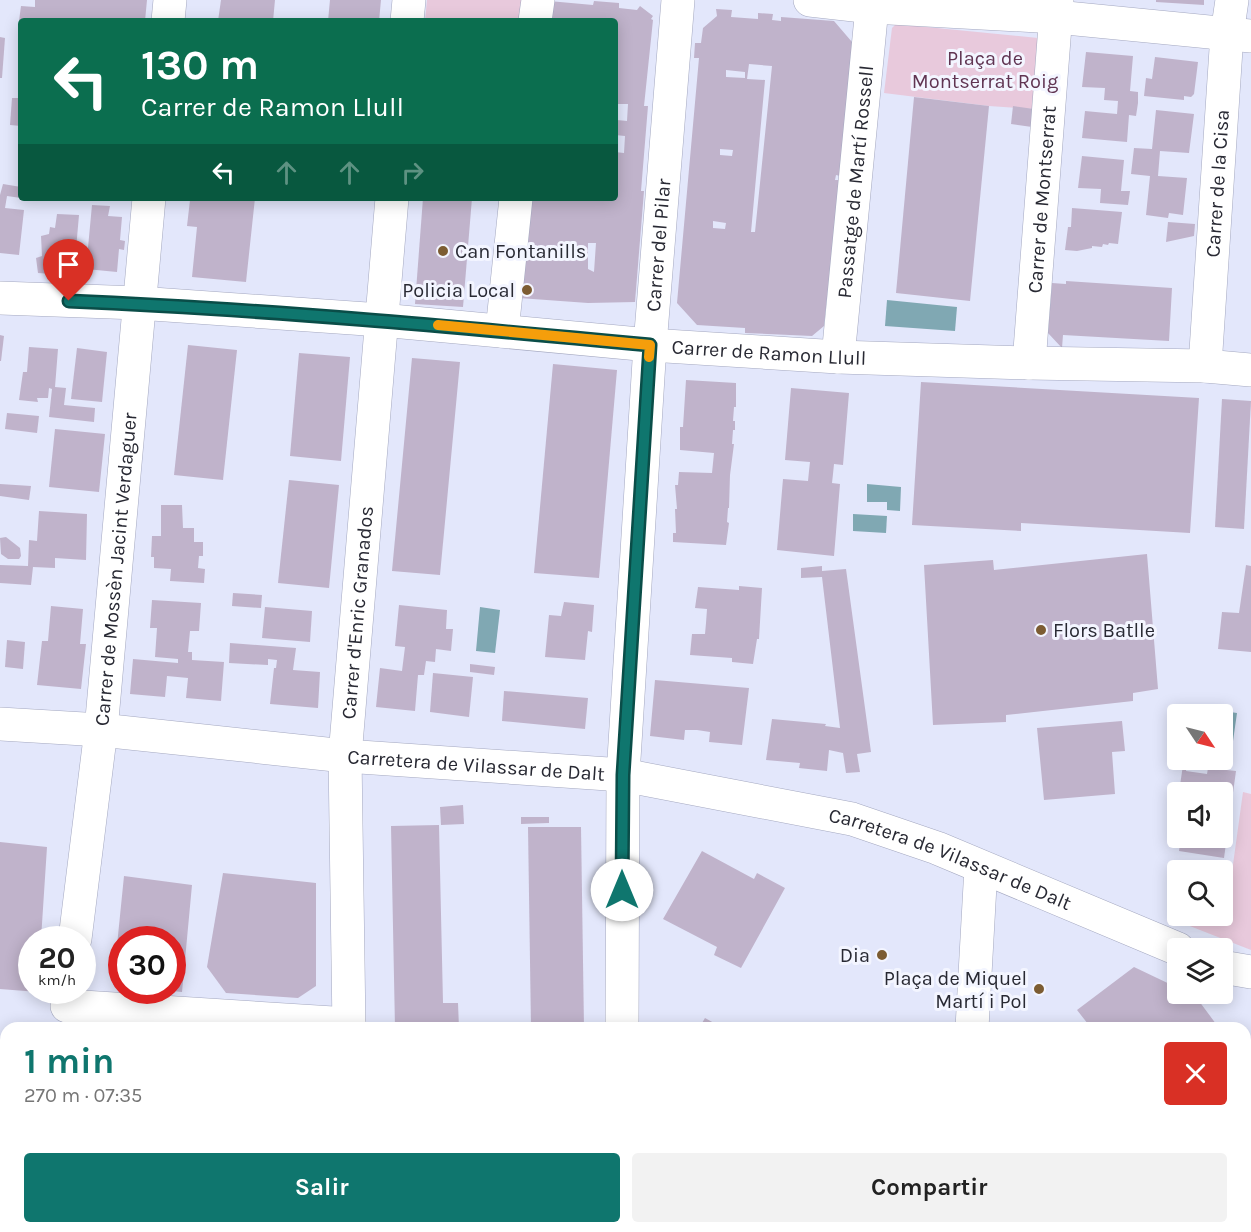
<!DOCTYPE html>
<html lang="es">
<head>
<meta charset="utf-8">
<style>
	:root { --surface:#fff; --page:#f2f2f2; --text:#222; --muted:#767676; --accent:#0f766e }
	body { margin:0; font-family:Karla,sans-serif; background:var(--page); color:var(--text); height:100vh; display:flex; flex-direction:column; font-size:22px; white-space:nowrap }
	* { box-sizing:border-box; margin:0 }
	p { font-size:20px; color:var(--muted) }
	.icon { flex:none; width:33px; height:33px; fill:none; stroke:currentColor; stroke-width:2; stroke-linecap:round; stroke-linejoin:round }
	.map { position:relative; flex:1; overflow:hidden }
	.details { position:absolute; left:0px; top:1022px; width:1251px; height:212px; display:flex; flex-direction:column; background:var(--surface); border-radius:18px 18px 0 0; box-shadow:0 3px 15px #0003 }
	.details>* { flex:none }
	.top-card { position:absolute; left:18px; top:18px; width:600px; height:183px; border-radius:6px; box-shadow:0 3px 15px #0003; background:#0b6e4f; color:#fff; overflow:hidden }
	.needle { width:39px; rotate:125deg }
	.controls { position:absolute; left:1167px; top:704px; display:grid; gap:12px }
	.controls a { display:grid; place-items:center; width:66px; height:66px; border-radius:6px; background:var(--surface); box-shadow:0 3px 15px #0003; font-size:30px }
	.speed { position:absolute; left:18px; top:926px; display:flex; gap:12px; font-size:30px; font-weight:700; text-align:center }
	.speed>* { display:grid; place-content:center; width:78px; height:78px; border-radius:50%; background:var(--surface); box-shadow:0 3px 15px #0003; line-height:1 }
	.speed small { font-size:15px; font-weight:400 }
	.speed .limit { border:9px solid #d22; background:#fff; color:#111 }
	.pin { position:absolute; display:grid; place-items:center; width:51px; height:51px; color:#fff; margin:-62px -26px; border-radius:50% 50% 50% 0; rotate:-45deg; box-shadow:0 0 6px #0007 }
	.pin .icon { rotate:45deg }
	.me { position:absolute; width:66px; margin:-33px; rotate:0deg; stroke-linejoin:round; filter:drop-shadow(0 0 4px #0008) }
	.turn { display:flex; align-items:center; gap:21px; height:126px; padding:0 24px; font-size:27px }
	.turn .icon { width:78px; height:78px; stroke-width:2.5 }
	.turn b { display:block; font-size:42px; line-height:51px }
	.lanes { display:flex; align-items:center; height:57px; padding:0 24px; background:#0003; justify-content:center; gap:30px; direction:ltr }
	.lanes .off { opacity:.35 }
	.round { display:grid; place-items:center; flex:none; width:63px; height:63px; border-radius:6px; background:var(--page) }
	.overview { display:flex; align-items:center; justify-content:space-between; height:102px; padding:0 24px }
	h1 { font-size:36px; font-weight:700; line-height:45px; color:var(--accent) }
	.action { display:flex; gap:12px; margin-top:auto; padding:12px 24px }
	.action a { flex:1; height:69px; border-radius:6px; background:var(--accent); color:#fff; font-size:24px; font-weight:700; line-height:69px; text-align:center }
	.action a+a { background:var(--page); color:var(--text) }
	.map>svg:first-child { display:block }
	.green { fill:#e8c9dc }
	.water { fill:#80a8b3 }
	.building { fill:#c0b3cb; fill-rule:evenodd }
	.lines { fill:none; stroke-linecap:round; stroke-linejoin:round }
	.minor-casing { stroke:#a4a8c0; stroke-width:34 }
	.minor { stroke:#fff; stroke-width:33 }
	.route-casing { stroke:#0a4d48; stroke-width:15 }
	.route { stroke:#0f766e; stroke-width:10 }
	.slow { stroke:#f59e0b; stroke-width:10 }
	.poi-dot { fill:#7c5c32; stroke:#f3f5ff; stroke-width:2 }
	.labels { text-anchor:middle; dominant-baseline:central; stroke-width:6; stroke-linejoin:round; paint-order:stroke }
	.park-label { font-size:20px; fill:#603452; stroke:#f3f5ff }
	.street-label { font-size:20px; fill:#282933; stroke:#f3f5ff }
	.poi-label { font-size:20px; fill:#282933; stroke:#f3f5ff; text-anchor:end }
</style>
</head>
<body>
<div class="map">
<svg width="1251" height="1232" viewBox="0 0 1251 1232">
	<rect width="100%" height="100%" fill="#e3e7fb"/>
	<g class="green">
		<path d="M 427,0 L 527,0 L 525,21 L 425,21 Z"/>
		<path d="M 896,24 L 1038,38 L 1034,109 L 989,106 L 884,93 L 892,28 Z"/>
		<path d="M 1243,792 L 1251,794 L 1251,950 L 1177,921 L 1181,915 L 1222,915 L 1223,878 L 1231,879 Z"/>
	</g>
	<g class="water">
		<path d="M 887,300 L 957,307 L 955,331 L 885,326 Z"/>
		<path d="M 867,484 L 901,487 L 900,511 L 887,510 L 887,502 L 867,502 Z"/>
		<path d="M 853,514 L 887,516 L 886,533 L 853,531 Z"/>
		<path d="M 480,607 L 500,610 L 495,653 L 476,651 Z"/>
		<path d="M 1216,710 L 1237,713 L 1231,755 L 1223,753 L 1222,714 L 1216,714 Z"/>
	</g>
	<g class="building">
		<path d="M 35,0 L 147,0 L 145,21 L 19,21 L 21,6 L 35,7 Z"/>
		<path d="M 221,0 L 275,0 L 273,21 L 218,21 Z"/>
		<path d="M 330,0 L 381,0 L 379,21 L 328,21 Z"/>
		<path d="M 1156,0 L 1204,0 L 1204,5 L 1156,2 Z"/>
		<path d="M 549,1 L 593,5 L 594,1 L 619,3 L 619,8 L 637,10 L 640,6 L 653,16 L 651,19 L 653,20 L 644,106 L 648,106 L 641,191 L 644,191 L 635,302 L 588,303 L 519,298 L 529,198 L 615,198 L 615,152 L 624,153 L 625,136 L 615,135 L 615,21 L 547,21 ZM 618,104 L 628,104 L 627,121 L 617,120 ZM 588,243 L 596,243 L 594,272 L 588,269 Z"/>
		<path d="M 716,9 L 732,10 L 731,17 L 758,19 L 758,13 L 773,14 L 772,20 L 781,21 L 781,17 L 834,21 L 852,42 L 840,176 L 836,175 L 835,180 L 840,180 L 824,326 L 812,336 L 745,333 L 745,328 L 697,325 L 677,303 L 699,58 L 694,58 L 695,43 L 701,43 L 703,28 L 717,16 ZM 749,64 L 772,66 L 755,232 L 751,232 L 765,80 L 747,79 ZM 726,70 L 745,72 L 745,78 L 726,77 ZM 720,149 L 733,150 L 732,156 L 720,155 ZM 713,221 L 726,223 L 725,229 L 713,228 Z"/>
		<path d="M 0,37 L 5,38 L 2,78 L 0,78 Z"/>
		<path d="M 1086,52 L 1133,56 L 1130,91 L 1138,92 L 1138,103 L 1136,116 L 1129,115 L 1127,142 L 1082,138 L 1085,111 L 1117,114 L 1118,101 L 1104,100 L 1105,88 L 1082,87 Z"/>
		<path d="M 1155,57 L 1198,62 L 1194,94 L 1191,97 L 1184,96 L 1184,100 L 1144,96 L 1146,78 L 1152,79 Z"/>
		<path d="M 914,97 L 989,106 L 970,301 L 896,293 Z"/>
		<path d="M 12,98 L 21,98 L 21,126 L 10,125 Z"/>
		<path d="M 1013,106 L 1034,109 L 1032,127 L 1011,124 Z"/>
		<path d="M 1156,110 L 1194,114 L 1189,153 L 1160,151 L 1158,176 L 1187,178 L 1183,215 L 1169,213 L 1168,218 L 1146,215 L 1150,176 L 1131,174 L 1134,148 L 1152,149 Z"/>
		<path d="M 1082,156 L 1124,160 L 1121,191 L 1130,191 L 1128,205 L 1100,203 L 1101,189 L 1078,188 Z"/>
		<path d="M 3,184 L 21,187 L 21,198 L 7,196 L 5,208 L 24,210 L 19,255 L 0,253 L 0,195 Z"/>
		<path d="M 200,198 L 255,198 L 246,282 L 192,277 L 197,227 L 187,226 L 190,200 L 199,201 Z"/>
		<path d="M 423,198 L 472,198 L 463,307 L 415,304 Z"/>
		<path d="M 92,205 L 110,206 L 108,216 L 122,217 L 120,240 L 125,241 L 124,250 L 119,249 L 117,272 L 86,269 Z"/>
		<path d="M 1072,208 L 1122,212 L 1118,244 L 1109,243 L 1108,245 L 1103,244 L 1102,247 L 1092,246 L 1092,248 L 1077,251 L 1065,250 L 1068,227 L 1071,227 Z"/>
		<path d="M 57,214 L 79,215 L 74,272 L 66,272 L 66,275 L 38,273 L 36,258 L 42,256 L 41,236 L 49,234 L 50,227 L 55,228 Z"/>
		<path d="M 1168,222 L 1195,224 L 1194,236 L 1166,242 Z"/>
		<path d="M 1066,281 L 1172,288 L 1169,341 L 1063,335 L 1062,348 L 1048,333 L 1052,283 L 1066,284 Z"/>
		<path d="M 0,335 L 4,336 L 1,361 L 0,361 Z"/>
		<path d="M 188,345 L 237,350 L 223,480 L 174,475 Z"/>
		<path d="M 29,347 L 58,349 L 55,387 L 66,388 L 64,405 L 95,408 L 94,422 L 49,417 L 52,389 L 49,388 L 48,398 L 37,398 L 38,402 L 19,400 L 23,372 L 27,372 Z"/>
		<path d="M 77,348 L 107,352 L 102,402 L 71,399 Z"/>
		<path d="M 299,353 L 350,357 L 341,461 L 290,456 Z"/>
		<path d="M 412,358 L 460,362 L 440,575 L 392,571 Z"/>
		<path d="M 553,364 L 617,370 L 599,578 L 534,573 Z"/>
		<path d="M 686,380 L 736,383 L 736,407 L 734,407 L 733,421 L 735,421 L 735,430 L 733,430 L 732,444 L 734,444 L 730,475 L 729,508 L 728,508 L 727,522 L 729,523 L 726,545 L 673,542 L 673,533 L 676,533 L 675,509 L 677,509 L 675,485 L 678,485 L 679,472 L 712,473 L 714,453 L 680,450 L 680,427 L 683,427 Z"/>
		<path d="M 921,382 L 1199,398 L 1190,533 L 1021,523 L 1021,531 L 912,525 Z"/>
		<path d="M 791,388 L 849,393 L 843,465 L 834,464 L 833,474 L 832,483 L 840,484 L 834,556 L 777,550 L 783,479 L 808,481 L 809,471 L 810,462 L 785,460 Z"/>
		<path d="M 1222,399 L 1251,401 L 1244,529 L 1215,527 Z"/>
		<path d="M 7,413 L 39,416 L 37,433 L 5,429 Z"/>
		<path d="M 55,429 L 105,434 L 99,492 L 49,487 Z"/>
		<path d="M 289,480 L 339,485 L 329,588 L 278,583 Z"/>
		<path d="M 0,484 L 31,486 L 29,500 L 0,496 Z"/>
		<path d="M 161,505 L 182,505 L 183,528 L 194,528 L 194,542 L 203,542 L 203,556 L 199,556 L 198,568 L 205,569 L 204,583 L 170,581 L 171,569 L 154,568 L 154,557 L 151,557 L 152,536 L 161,536 Z"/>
		<path d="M 39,511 L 87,514 L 86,560 L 55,558 L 55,568 L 33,567 L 31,585 L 0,583 L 0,565 L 28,566 L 29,540 L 37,541 Z"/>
		<path d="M 6,537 L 20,548 L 21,556 L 19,559 L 8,559 L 1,554 L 0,538 Z"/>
		<path d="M 1147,554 L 1158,689 L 1133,693 L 1133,701 L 1006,715 L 1006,722 L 933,725 L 924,565 L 993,560 L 994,570 Z"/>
		<path d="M 1246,565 L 1251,566 L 1251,652 L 1218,649 L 1222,612 L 1239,613 Z"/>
		<path d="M 822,566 L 822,571 L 846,569 L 871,752 L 857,754 L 860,772 L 846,773 L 843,753 L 829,750 L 827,771 L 799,768 L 800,763 L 766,760 L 772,719 L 826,724 L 825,726 L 840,728 L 822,577 L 801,578 L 801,568 Z"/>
		<path d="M 739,586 L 762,588 L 759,639 L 757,639 L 753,664 L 732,662 L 732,658 L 690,655 L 692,634 L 705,634 L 706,623 L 707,609 L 695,608 L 698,587 L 739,590 Z"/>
		<path d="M 233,593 L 262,595 L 261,608 L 232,606 Z"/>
		<path d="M 152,600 L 201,603 L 199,631 L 190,631 L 188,652 L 192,652 L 192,660 L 224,662 L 221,701 L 186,698 L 188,678 L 167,676 L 165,697 L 130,694 L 133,659 L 178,663 L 178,659 L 155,657 L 157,628 L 150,628 Z"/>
		<path d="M 564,602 L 594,605 L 592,632 L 588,631 L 585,660 L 545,657 L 549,615 L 561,616 Z"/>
		<path d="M 399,605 L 447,610 L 446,629 L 453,629 L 451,651 L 436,649 L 435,662 L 426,661 L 424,675 L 418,675 L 415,711 L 376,707 L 380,668 L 402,671 L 405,647 L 395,646 Z"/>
		<path d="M 51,606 L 83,609 L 80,644 L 86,644 L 81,689 L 37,685 L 42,641 L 48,641 Z"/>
		<path d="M 265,607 L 312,611 L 310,642 L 262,638 Z"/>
		<path d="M 7,640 L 25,642 L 23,669 L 5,667 Z"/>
		<path d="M 230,643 L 296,648 L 293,670 L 320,672 L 318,708 L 270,704 L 274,668 L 276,668 L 277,660 L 268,659 L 268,665 L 229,663 Z"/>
		<path d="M 470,664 L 495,667 L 494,675 L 470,672 Z"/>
		<path d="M 433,673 L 473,677 L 469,717 L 430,712 Z"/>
		<path d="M 655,680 L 749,688 L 742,745 L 709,742 L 710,732 L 697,730 L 685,730 L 684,740 L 650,736 Z"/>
		<path d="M 504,691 L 588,698 L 585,729 L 502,721 Z"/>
		<path d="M 1122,721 L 1125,751 L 1112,752 L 1115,794 L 1044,800 L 1037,728 Z"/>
		<path d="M 1183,765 L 1187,765 L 1186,771 L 1207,774 L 1208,768 L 1236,771 L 1224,858 L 1179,851 L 1181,837 L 1222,837 L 1222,792 L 1179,792 Z"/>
		<path d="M 463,805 L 464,824 L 441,825 L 440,807 Z"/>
		<path d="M 521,817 L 549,817 L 549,823 L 521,824 Z"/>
		<path d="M 439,825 L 443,1003 L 458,1003 L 459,1028 L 395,1028 L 391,826 Z"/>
		<path d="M 528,827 L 581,827 L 584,1028 L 531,1028 Z"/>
		<path d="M 0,842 L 47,847 L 41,939 L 32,939 L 32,990 L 38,990 L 38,992 L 0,989 Z"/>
		<path d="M 702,851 L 754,879 L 757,873 L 785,888 L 741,968 L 714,955 L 717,947 L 663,919 Z"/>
		<path d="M 223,873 L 316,883 L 316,986 L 298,998 L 226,993 L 207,967 Z"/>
		<path d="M 124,876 L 192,885 L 182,992 L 172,991 L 172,939 L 122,939 L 122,986 L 113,985 Z"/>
		<path d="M 1134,967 L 1178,988 L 1178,993 L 1188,993 L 1196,997 L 1219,1028 L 1083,1028 L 1088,1024 L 1077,1010 Z"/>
		<path d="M 705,1018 L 723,1028 L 699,1028 Z"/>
		<path d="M 0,1162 L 6,1162 L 6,1227 L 22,1227 L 21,1232 L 0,1232 Z"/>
		<path d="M 1245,1196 L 1251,1196 L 1251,1225 L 1249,1225 L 1248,1232 L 1153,1232 L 1154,1227 L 1245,1227 Z"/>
		<path d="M 85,1227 L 208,1227 L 211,1232 L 86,1232 Z"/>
		<rect x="250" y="1227" width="63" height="5"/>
		<rect x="399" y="1227" width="48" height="5"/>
		<rect x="534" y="1227" width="53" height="5"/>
		<path d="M 690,1227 L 794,1227 L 791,1232 L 688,1232 Z"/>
	</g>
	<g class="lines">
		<g class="minor-casing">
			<g id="minor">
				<path d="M 810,0 L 872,7 L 1056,17 L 1251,36"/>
				<path d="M 168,21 L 170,0"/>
				<path d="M 407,21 L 409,0"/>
				<path d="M 535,21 L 538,0"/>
				<path id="s1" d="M 0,298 L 138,303 L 381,320 L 650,345 L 838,357 L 1029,363 L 1205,366 L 1251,370"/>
				<path d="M 502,331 L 516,198"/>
				<path id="s2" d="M 838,357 L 872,7"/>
				<path id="s3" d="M 1029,363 L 1057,0"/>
				<path id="s4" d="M 1205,366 L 1227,34 L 1232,0"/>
				<path id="s5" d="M 0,724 L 101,730 L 345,756 L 623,775 L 852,819 L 937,848 L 1178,949"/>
				<path id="s6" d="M 75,939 L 101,730 L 149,198"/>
				<path d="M 1222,967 L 1251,972"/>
				<path d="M 67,1006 L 349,1024"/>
				<path id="s7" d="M 349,1028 L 345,756 L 392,198"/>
				<path id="s8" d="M 622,1028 L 623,775 L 650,345 L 678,0"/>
				<path d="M 972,1028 L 981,867"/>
				<path d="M 1245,1124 L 1251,1119"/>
				<path d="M 1245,1177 L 1251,1177"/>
				<path d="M 350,1227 L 350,1232"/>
				<path d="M 627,1227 L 627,1232"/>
				<path d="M 52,1232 L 52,1227"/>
				<path d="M 961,1232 L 961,1227"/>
				<path d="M 1106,1232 L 1113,1227"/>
				<path d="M 1144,1232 L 1145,1227"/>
			</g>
		</g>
		<use href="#minor" class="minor"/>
	</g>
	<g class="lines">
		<g class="route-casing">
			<path id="route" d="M 69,301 C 263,309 457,327 650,345 L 623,775 L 622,890"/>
		</g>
		<use href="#route" class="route"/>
		<path class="slow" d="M 438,325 L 650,345 L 649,357"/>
	</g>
	<g class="poi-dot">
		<circle cx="443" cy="251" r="6"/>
		<circle cx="527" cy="290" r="6"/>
		<circle cx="1041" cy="630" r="6"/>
		<circle cx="882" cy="955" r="6"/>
		<circle cx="1039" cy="989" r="6"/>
	</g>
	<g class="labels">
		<g class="park-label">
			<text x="985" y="58">Plaça de<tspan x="985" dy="23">Montserrat Roig</tspan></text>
		</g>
		<g class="street-label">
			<text stroke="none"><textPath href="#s2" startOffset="176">Passatge de Martí Rossell</textPath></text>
			<text stroke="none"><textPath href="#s4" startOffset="183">Carrer de la Cisa</textPath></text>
			<text stroke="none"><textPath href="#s3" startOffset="164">Carrer de Montserrat</textPath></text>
			<text stroke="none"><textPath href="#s8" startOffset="784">Carrer del Pilar</textPath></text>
			<text stroke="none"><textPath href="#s1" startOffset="771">Carrer de Ramon Llull</textPath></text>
			<text stroke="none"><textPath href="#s6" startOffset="372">Carrer de Mossèn Jacint Verdaguer</textPath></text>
			<text stroke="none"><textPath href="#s7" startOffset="416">Carrer d'Enric Granados</textPath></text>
			<text stroke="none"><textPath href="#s5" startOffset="478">Carretera de Vilassar de Dalt</textPath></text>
			<text stroke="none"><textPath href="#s5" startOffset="964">Carretera de Vilassar de Dalt</textPath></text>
		</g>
		<g class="poi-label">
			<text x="455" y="251" text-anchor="start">Can Fontanills</text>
			<text x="515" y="290">Policia Local</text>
			<text x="1053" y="630" text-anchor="start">Flors Batlle</text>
			<text x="870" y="955">Dia</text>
			<text x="1027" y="978">Plaça de Miquel<tspan x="1027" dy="23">Martí i Pol</tspan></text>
		</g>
	</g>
</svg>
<div class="controls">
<a><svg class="needle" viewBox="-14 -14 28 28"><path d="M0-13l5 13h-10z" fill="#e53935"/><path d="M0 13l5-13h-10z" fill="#767676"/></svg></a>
<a><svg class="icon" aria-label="sound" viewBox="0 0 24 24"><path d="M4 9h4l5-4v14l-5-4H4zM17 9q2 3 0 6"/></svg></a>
<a><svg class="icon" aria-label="search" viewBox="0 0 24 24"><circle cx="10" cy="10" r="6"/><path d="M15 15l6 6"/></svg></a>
<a><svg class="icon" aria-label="layers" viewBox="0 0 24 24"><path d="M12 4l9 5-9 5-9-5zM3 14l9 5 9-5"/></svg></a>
</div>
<div class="speed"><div>20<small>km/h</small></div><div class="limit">30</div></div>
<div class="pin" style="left:69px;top:301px;background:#d93025"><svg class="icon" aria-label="arrive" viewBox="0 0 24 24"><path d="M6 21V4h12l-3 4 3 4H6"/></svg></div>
<svg class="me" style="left:622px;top:890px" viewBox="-20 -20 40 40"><circle r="19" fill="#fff"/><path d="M0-13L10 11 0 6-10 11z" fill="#0f766e"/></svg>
<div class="top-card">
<div class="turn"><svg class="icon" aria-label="left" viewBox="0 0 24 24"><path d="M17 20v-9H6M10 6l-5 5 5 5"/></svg><div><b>130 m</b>Carrer de Ramon Llull</div></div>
<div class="lanes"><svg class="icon" aria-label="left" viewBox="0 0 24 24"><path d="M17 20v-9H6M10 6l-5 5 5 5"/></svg><svg class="icon off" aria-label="ahead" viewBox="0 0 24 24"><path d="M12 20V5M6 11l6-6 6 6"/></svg><svg class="icon off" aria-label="ahead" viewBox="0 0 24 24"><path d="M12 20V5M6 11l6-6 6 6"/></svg><svg class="icon off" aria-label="right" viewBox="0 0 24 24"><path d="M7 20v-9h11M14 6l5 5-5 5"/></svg></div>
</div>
<section class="details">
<div class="overview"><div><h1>1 min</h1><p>270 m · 07:35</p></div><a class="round" style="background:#d93025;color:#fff"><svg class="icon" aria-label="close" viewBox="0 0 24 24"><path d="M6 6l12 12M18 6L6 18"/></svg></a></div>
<div class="action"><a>Salir</a><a>Compartir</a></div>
</section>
</div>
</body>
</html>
